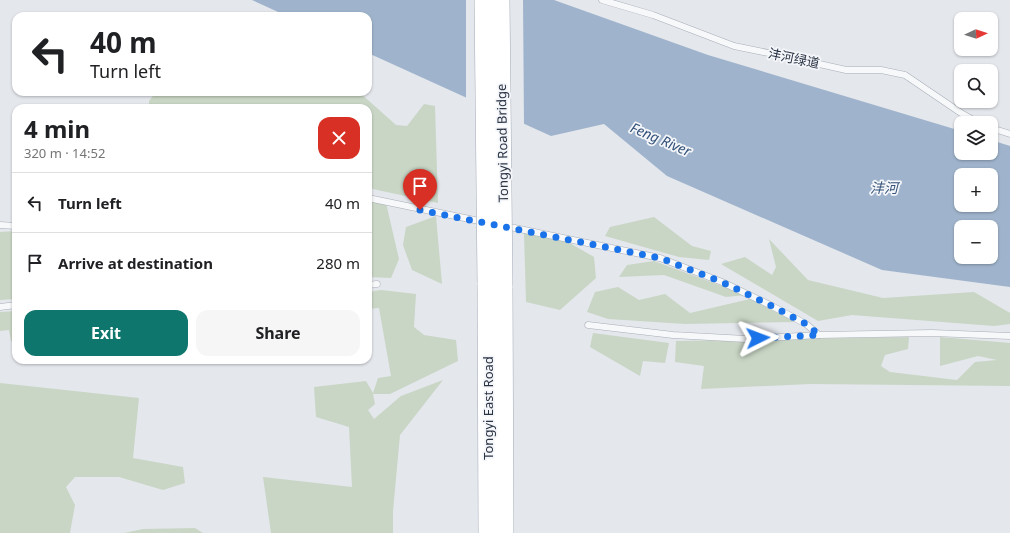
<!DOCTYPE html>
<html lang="en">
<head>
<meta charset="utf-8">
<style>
	:root { --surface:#fff; --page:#f6f6f6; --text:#202124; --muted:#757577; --line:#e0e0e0; --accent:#0f766e }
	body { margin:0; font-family:"Noto Sans","Noto Sans SC",sans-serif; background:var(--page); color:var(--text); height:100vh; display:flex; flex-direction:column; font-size:15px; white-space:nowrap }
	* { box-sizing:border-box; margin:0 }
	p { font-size:13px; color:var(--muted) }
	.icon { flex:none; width:22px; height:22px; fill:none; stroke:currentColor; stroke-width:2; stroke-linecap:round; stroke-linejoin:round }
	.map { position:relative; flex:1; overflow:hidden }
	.side { position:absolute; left:12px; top:104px; width:360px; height:260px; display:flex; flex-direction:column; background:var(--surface); border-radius:12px; box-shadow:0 1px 3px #0004 }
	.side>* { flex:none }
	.top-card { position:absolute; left:12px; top:12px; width:360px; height:84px; border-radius:12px; box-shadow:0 1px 3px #0004; background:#fff; color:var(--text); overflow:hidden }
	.needle { width:26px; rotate:86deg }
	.controls { position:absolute; left:954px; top:12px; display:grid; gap:8px }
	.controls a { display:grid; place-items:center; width:44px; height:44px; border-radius:8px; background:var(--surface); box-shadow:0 1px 3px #0004; font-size:20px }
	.pin { position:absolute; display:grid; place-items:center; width:34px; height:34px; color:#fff; margin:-41px -17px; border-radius:50% 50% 50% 0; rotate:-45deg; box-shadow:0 0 4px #0007 }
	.pin .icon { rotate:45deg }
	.me { position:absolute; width:44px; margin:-22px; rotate:87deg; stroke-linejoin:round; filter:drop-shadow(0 0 3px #0008) }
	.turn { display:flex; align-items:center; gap:14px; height:84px; padding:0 12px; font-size:18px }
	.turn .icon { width:52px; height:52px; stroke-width:2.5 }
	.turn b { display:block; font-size:28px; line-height:34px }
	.round { display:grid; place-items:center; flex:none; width:42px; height:42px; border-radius:12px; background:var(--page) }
	.head { display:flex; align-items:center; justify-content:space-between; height:68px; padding:0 12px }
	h1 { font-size:24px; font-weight:700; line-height:30px }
	.cta { display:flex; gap:8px; margin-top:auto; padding:8px 12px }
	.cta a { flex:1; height:46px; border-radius:12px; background:var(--accent); color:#fff; font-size:16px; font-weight:700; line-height:46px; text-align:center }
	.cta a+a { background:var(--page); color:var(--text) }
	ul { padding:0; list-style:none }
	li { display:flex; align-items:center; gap:12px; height:60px; padding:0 12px; border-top:1px solid var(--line) }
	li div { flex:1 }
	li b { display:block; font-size:15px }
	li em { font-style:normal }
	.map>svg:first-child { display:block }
	.green { fill:#c9d6c5 }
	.water { fill:#9fb4cc; fill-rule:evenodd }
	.pier { fill:#e4e7ec }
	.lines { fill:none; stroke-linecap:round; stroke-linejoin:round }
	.service-casing { stroke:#a9aeb7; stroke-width:7 }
	.primary-casing { stroke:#a3abb8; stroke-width:20 }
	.service { stroke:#f7f8fa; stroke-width:6 }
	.primary { stroke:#fff; stroke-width:19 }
	.primary-bridge-casing { stroke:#a3abb8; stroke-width:20; stroke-linecap:butt }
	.primary-bridge { stroke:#fff; stroke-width:19 }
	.route { stroke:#1a73e8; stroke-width:7; stroke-dasharray:0 12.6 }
	.labels { text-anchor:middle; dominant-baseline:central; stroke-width:3.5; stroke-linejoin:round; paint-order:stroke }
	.street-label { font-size:13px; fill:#2b3445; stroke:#f4f6f9 }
	.water-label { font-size:14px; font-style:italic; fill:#34527a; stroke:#f4f6f9 }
</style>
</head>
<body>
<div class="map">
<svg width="1010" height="533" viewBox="0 0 1010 533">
	<rect width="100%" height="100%" fill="#e4e7ec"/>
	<g class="green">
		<path d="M 156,92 L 359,92 L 396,125 L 407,126 L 424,104 L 435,106 L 438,203 L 368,188 L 368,108 L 149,108 L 149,101 Z"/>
		<path d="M 368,200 L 386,203 L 399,259 L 391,278 L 368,277 Z"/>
		<path d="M 436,216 L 442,284 L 412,270 L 403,245 L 406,227 Z"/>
		<path d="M 654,217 L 692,246 L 711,251 L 709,260 L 679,257 L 605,236 L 610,227 Z"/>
		<path d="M 16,231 L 16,299 L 0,300 L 0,232 Z"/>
		<path d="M 524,233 L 559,237 L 594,257 L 596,278 L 560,310 L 526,302 Z"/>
		<path d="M 769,239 L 808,280 L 883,298 L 974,292 L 1010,313 L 1010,324 L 994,326 L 852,315 L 818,321 L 721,264 L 745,257 L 772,275 L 776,267 Z"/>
		<path d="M 654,261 L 746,295 L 726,297 L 664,275 L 619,277 L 627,265 Z"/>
		<path d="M 618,287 L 639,300 L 665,294 L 690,313 L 750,299 L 796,322 L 685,324 L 608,319 L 587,312 L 595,292 Z"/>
		<path d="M 381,290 L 416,294 L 414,327 L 424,335 L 456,340 L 458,361 L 390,394 L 373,394 L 375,404 L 368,410 L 374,419 L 401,396 L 443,380 L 400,435 L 393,511 L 393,533 L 271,533 L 263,477 L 352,487 L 349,427 L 316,417 L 314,387 L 366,381 L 373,393 L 378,378 L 391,376 L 379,308 L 368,309 L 368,292 Z"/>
		<path d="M 16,311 L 16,342 L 11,341 L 9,330 L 0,331 L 0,312 Z"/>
		<path d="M 593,333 L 669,343 L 665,363 L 643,361 L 640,376 L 590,347 Z"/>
		<path d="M 909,337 L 908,349 L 885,355 L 881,366 L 890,372 L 957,380 L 975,362 L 997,360 L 978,356 L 940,366 L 940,337 L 1010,343 L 1010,386 L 810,384 L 701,389 L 704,366 L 675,362 L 676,341 Z"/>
		<path d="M 0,383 L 139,398 L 133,458 L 183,467 L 185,483 L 163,490 L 119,477 L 75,477 L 66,487 L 75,505 L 70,533 L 0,533 Z"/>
		<path d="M 195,528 L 203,533 L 124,533 L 143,529 Z"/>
	</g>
	<path class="water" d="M 252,0 L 554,0 L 708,55 L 961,131 L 961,153 L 991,153 L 991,140 L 1010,146 L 1010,287 L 882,270 L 667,176 L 604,124 L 551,136 L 368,53 L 368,16 L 287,16 ZM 961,175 L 991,175 L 991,205 L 961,205 ZM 961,227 L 991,227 L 991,257 L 961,257 Z"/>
	<path class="pier" d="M 466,0 L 523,0 L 524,126 L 466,100 Z"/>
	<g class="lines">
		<g class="service-casing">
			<g id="service">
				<path d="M 602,0 L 653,15 L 734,46 L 793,58 L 846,70 L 881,70 L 905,75 L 961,113 L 979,123"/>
				<path d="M 991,128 L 1010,134"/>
				<path d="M 368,198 L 484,222"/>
				<path d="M 0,225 L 16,226"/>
				<path d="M 505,226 L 660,258 L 722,282 L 770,305 L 806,324 L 819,335 L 932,333 L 1010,336"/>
				<path d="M 368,285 L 377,284"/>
				<path d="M 0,307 L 16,305"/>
				<path d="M 588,325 L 673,335 L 746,339 L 819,335"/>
			</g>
		</g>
		<g class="primary-casing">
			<g id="primary">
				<path d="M 487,283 L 488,533"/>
				<path d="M 503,286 L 504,533"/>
			</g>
		</g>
		<use href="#service" class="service"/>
		<use href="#primary" class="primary"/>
		<g class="primary-bridge-casing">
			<g id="primary-bridge">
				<path d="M 484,0 L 487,283"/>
				<path d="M 500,0 L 503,286"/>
			</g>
		</g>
		<use href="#primary-bridge" class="primary-bridge"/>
	</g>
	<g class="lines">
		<path class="route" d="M 420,210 L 660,258 L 722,282 L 770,305 L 806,324 L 819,335 L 758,338"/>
	</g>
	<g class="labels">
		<g class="street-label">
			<text transform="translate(794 58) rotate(12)">沣河绿道</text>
			<text transform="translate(502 143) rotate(-91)">Tongyi Road Bridge</text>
			<text transform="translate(488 408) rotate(-90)">Tongyi East Road</text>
		</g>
		<g class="water-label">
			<text transform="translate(661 139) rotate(23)">Feng River</text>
			<text x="884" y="187">沣河</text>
		</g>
	</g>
</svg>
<div class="controls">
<a><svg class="needle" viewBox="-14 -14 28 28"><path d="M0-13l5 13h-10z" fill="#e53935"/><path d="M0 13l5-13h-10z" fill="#757577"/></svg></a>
<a><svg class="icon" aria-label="search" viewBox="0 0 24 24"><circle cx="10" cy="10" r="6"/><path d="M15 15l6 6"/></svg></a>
<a><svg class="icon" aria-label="layers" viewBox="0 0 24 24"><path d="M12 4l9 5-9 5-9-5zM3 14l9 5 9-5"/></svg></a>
<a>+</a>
<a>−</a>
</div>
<div class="pin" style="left:420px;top:210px;background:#d93025"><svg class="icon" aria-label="arrive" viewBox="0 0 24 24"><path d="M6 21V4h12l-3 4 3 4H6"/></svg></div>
<svg class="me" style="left:758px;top:338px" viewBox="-20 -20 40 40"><path d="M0-17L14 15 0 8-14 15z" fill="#1a73e8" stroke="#fff" stroke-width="4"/></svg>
<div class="top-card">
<div class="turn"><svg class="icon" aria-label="left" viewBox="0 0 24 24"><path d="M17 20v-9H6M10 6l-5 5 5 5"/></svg><div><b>40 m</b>Turn left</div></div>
</div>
<section class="side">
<div class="head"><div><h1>4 min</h1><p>320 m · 14:52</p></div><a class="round" style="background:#d93025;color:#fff"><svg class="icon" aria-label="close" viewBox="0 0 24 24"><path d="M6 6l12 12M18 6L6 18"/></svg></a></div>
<ul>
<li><svg class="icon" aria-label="left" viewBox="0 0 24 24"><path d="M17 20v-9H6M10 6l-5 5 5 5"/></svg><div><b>Turn left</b></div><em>40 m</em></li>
<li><svg class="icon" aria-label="arrive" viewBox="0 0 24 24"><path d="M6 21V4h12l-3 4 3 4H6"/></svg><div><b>Arrive at destination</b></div><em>280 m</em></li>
</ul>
<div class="cta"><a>Exit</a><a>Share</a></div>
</section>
</div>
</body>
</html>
